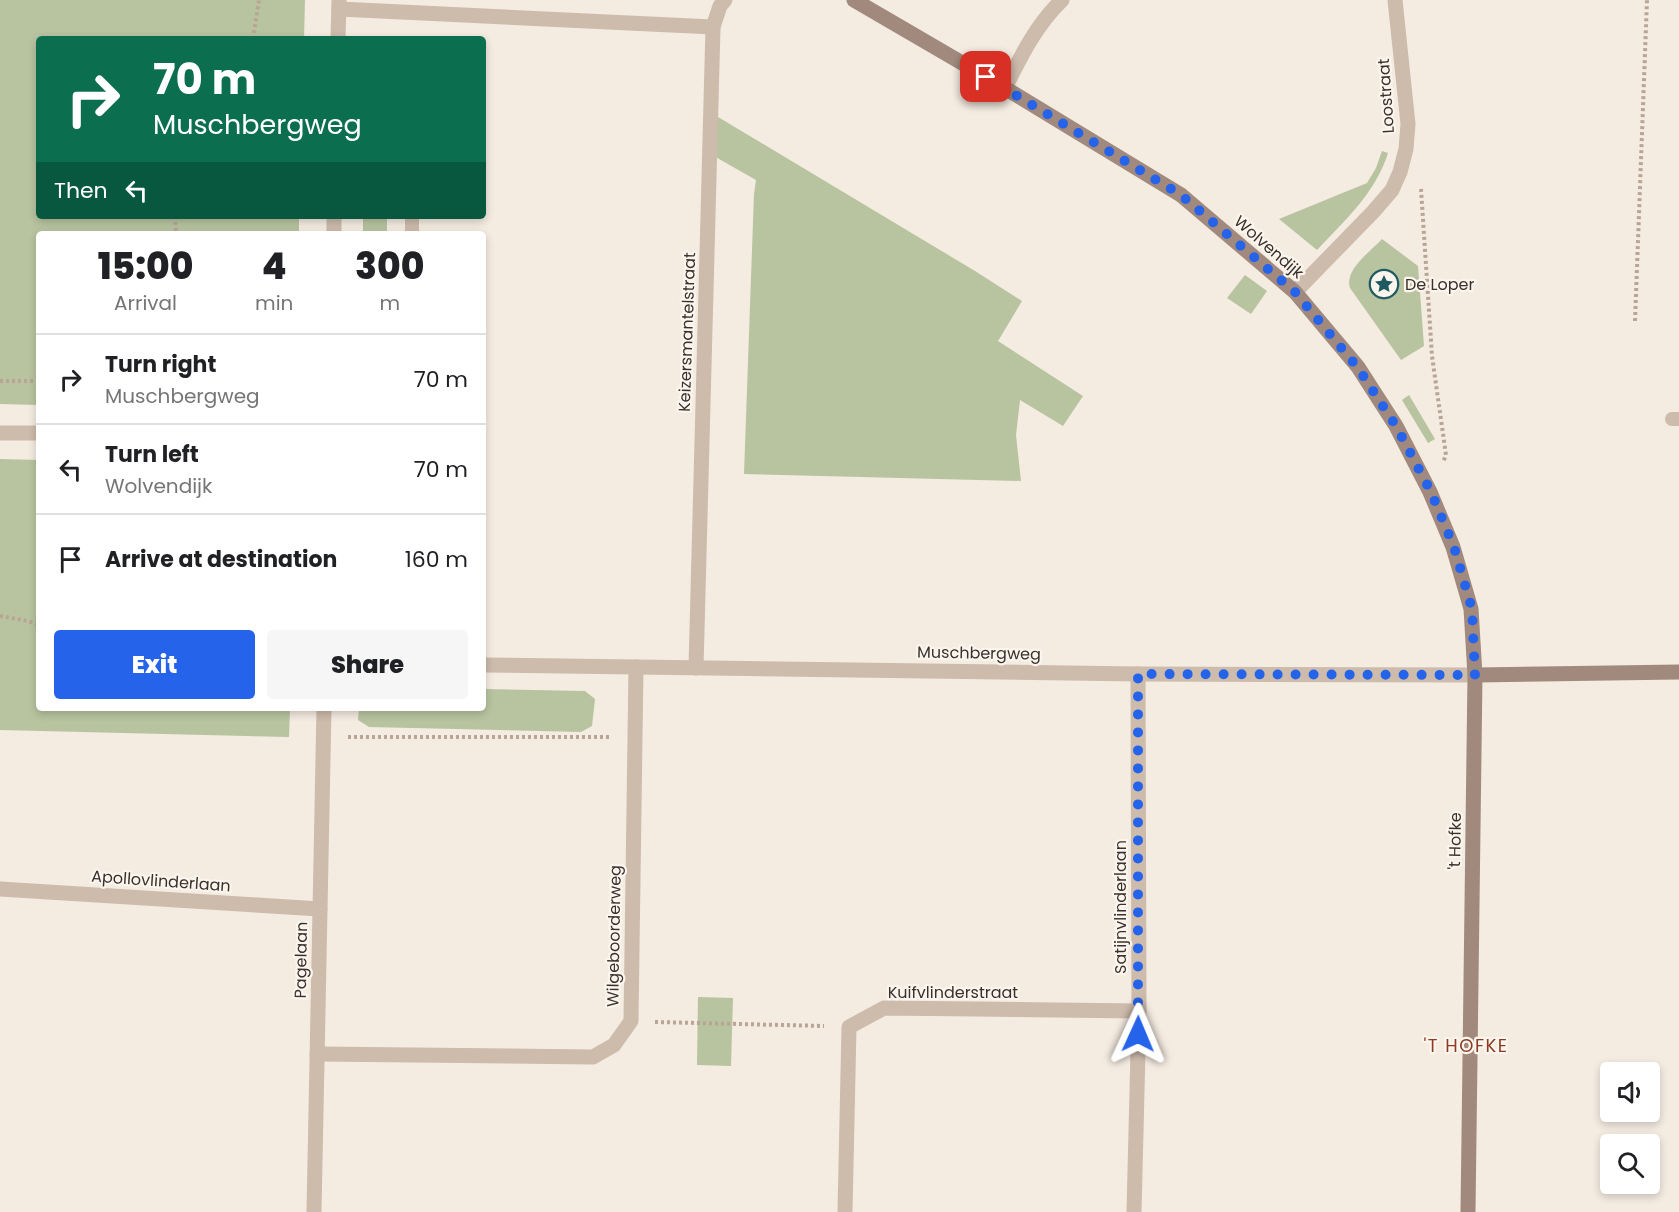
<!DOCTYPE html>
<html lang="en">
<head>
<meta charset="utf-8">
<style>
	:root { --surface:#fff; --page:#f6f6f6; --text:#202124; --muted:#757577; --line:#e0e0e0; --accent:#2563eb }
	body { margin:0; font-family:Poppins,sans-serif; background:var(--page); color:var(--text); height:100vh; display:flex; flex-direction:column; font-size:22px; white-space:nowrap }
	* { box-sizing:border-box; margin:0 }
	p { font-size:20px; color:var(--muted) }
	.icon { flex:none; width:33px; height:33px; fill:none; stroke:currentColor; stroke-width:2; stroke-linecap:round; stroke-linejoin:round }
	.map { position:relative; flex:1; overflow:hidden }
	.panel { position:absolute; left:36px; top:231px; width:450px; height:480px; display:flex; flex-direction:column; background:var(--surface); border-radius:6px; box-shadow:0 3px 9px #0003 }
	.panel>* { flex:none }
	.banner { position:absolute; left:36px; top:36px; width:450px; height:183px; border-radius:6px; box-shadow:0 3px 9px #0003; background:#0b6e4f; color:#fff; overflow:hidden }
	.fabs { position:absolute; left:1600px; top:1062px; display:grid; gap:12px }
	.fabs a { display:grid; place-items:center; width:60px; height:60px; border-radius:6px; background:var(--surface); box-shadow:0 3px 9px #0003; font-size:30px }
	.pin { position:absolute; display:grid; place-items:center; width:51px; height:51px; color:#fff; margin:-26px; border-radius:12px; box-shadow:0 3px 9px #0006 }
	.me { position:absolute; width:66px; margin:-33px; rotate:1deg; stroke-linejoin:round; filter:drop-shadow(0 0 4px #0008) }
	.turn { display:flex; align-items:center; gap:21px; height:126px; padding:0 18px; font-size:27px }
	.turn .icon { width:78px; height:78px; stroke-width:2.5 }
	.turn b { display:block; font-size:42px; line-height:51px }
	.then { display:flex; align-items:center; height:57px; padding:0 18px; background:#0003; gap:12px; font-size:22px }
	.eta { display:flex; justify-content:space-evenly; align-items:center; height:102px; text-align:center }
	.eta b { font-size:36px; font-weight:800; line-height:42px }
	.cta { display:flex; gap:12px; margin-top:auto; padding:12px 18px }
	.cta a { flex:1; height:69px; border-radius:6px; background:var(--accent); color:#fff; font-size:24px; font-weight:800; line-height:69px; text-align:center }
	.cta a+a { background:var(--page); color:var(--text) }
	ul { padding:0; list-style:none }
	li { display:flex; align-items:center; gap:18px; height:90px; padding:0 18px; border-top:2px solid var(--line) }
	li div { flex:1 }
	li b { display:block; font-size:22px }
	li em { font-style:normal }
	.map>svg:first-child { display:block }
	.green { fill:#b8c4a0 }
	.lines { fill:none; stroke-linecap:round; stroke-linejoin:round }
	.path { stroke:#b9a596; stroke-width:4; stroke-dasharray:3 3; stroke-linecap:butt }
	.lane { stroke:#cdbbac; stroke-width:14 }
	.street { stroke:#cdbbac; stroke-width:15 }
	.secondary { stroke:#a18a7d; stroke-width:15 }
	.route { stroke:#2563eb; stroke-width:10; stroke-dasharray:0 18 }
	.labels { text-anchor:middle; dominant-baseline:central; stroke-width:4.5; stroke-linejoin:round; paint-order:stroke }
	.street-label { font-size:16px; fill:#3b302b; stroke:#fbf5ee }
	.poi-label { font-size:16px; fill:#3b302b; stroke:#fbf5ee; text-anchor:start }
	.neighbourhood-label { font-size:18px; letter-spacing:1.5px; fill:#8c3b22; stroke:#fbf5ee }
</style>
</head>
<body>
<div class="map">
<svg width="1679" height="1212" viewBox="0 0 1679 1212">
	<rect width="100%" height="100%" fill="#f4ebe1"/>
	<g class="green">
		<path d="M 0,0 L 305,0 L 304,39 L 39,39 L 39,216 L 299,216 L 299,234 L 39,234 L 39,405 L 0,404 Z"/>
		<path d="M 713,114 L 975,271 L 1022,301 L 998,341 L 1083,396 L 1063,426 L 1020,400 L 1016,435 L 1021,481 L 744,474 L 754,194 L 756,180 L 712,155 Z"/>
		<path d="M 1382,151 L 1388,153 C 1375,194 1345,220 1317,250 L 1279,219 L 1367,183 L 1376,168 Z"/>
		<rect x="363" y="216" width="24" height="18"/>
		<path d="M 1382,239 L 1418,266 L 1424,346 L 1401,360 L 1350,288 C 1344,270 1370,252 1382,239 Z"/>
		<path d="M 1245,275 L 1267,291 L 1251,314 L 1227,298 Z"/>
		<path d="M 1409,395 L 1435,439 L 1428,443 L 1402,400 Z"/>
		<path d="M 0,459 L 39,460 L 39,708 L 290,708 L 289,737 L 0,730 Z"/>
		<path d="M 483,689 L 585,691 L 595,699 L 592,726 L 581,732 L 369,727 L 358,720 L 359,708 L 483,708 Z"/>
		<path d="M 698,997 L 733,998 L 731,1066 L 697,1065 Z"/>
	</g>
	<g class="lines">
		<g class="path">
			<path d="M 253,39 L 259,0"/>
			<path d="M 1421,189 L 1432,356 L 1446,455 L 1443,462"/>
			<path d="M 175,216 L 176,234"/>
			<path d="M 1635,321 L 1647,0"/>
			<path d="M 0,381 L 39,381"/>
			<path d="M 0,616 L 28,621 L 39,625"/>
			<path d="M 348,737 L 611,737"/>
			<path d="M 655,1022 L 824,1026"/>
		</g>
		<g class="lane">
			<path d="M 412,234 L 412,216"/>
			<path d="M 1672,419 L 1679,419"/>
		</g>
		<g class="street">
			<path d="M 339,9 L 713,27"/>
			<path d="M 338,39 L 339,0"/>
			<path d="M 1005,88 C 1021,56 1036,25 1062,0"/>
			<path d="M 334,234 L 334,216"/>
			<path d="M 1295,292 L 1373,212 L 1392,190 L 1400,172 L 1406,149 L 1408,124 L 1395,0"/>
			<path d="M 0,433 L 39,433"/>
			<path d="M 483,665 L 1138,674 L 1475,675"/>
			<path d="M 696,668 L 713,27 L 720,6 L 725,0"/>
			<path d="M 0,889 L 320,909"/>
			<path d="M 317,1054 L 593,1057 L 614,1045 L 631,1021 L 636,667"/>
			<path d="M 314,1212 L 324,708"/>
			<path d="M 845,1212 L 849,1027 L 884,1008 L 1139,1011"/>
			<path d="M 1134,1212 L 1139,1011 L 1138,674"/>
		</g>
		<g class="secondary">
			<path d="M 854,0 L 1005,88 L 1181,195 L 1295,292 L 1358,367 L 1396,426 L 1430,492 L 1453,547 L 1471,609 L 1475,675 L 1468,1212"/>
			<path d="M 1475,675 L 1679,672"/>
		</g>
	</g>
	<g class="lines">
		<path class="route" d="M 986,77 L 1181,195 L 1295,292 L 1358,368 L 1396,426 L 1431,492 L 1454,547 L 1472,609 L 1475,675 L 1138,674 L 1138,1034"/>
	</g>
	<defs>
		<g id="sight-ring" transform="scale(1.5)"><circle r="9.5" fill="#fbf5ee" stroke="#1f5a5e" stroke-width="1.5"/><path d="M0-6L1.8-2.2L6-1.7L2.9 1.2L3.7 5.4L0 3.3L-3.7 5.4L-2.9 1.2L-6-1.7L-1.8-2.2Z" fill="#1f5a5e"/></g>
	</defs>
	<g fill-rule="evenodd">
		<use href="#sight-ring" x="1384" y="284"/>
	</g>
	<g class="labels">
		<g class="street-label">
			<text transform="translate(1386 96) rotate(-94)">Loostraat</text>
			<text transform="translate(1269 247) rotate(41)">Wolvendijk</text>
			<text transform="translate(687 332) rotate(-88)">Keizersmantelstraat</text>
			<text transform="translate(979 653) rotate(1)">Muschbergweg</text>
			<text transform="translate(1455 841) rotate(-89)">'t Hofke</text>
			<text transform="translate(161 881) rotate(4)">Apollovlinderlaan</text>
			<text transform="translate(1120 907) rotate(-90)">Satijnvlinderlaan</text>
			<text transform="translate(614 936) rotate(-89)">Wilgeboorderweg</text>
			<text transform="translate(301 960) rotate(-89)">Pagelaan</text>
			<text x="953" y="992">Kuifvlinderstraat</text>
		</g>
		<g class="poi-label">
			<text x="1405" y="284">De Loper</text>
		</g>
		<g class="neighbourhood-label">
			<text x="1466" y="1045">'T HOFKE</text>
		</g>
	</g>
</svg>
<div class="fabs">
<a><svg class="icon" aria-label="sound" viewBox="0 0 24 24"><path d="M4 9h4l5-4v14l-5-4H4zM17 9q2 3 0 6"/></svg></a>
<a><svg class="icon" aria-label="search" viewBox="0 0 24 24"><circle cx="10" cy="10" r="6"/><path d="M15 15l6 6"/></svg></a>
</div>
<div class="pin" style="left:986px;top:77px;background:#d93025"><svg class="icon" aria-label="arrive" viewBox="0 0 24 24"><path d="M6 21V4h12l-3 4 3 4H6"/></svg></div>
<svg class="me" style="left:1138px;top:1034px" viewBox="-20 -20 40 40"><path d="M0-17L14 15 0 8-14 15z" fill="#2563eb" stroke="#fff" stroke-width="4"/></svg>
<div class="banner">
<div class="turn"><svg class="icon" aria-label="right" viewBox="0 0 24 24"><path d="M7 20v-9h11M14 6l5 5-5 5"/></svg><div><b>70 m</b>Muschbergweg</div></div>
<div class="then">Then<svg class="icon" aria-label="left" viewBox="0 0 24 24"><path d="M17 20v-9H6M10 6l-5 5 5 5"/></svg></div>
</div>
<section class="panel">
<div class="eta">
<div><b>15:00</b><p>Arrival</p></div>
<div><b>4</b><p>min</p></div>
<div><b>300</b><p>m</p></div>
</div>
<ul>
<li><svg class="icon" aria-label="right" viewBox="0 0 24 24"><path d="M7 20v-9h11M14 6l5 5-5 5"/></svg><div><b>Turn right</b><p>Muschbergweg</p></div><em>70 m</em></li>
<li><svg class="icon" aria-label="left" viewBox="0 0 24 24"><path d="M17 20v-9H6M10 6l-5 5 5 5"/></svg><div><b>Turn left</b><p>Wolvendijk</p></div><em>70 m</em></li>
<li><svg class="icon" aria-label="arrive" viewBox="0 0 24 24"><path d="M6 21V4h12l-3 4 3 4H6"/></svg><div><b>Arrive at destination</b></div><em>160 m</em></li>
</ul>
<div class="cta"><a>Exit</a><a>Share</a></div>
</section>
</div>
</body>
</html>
